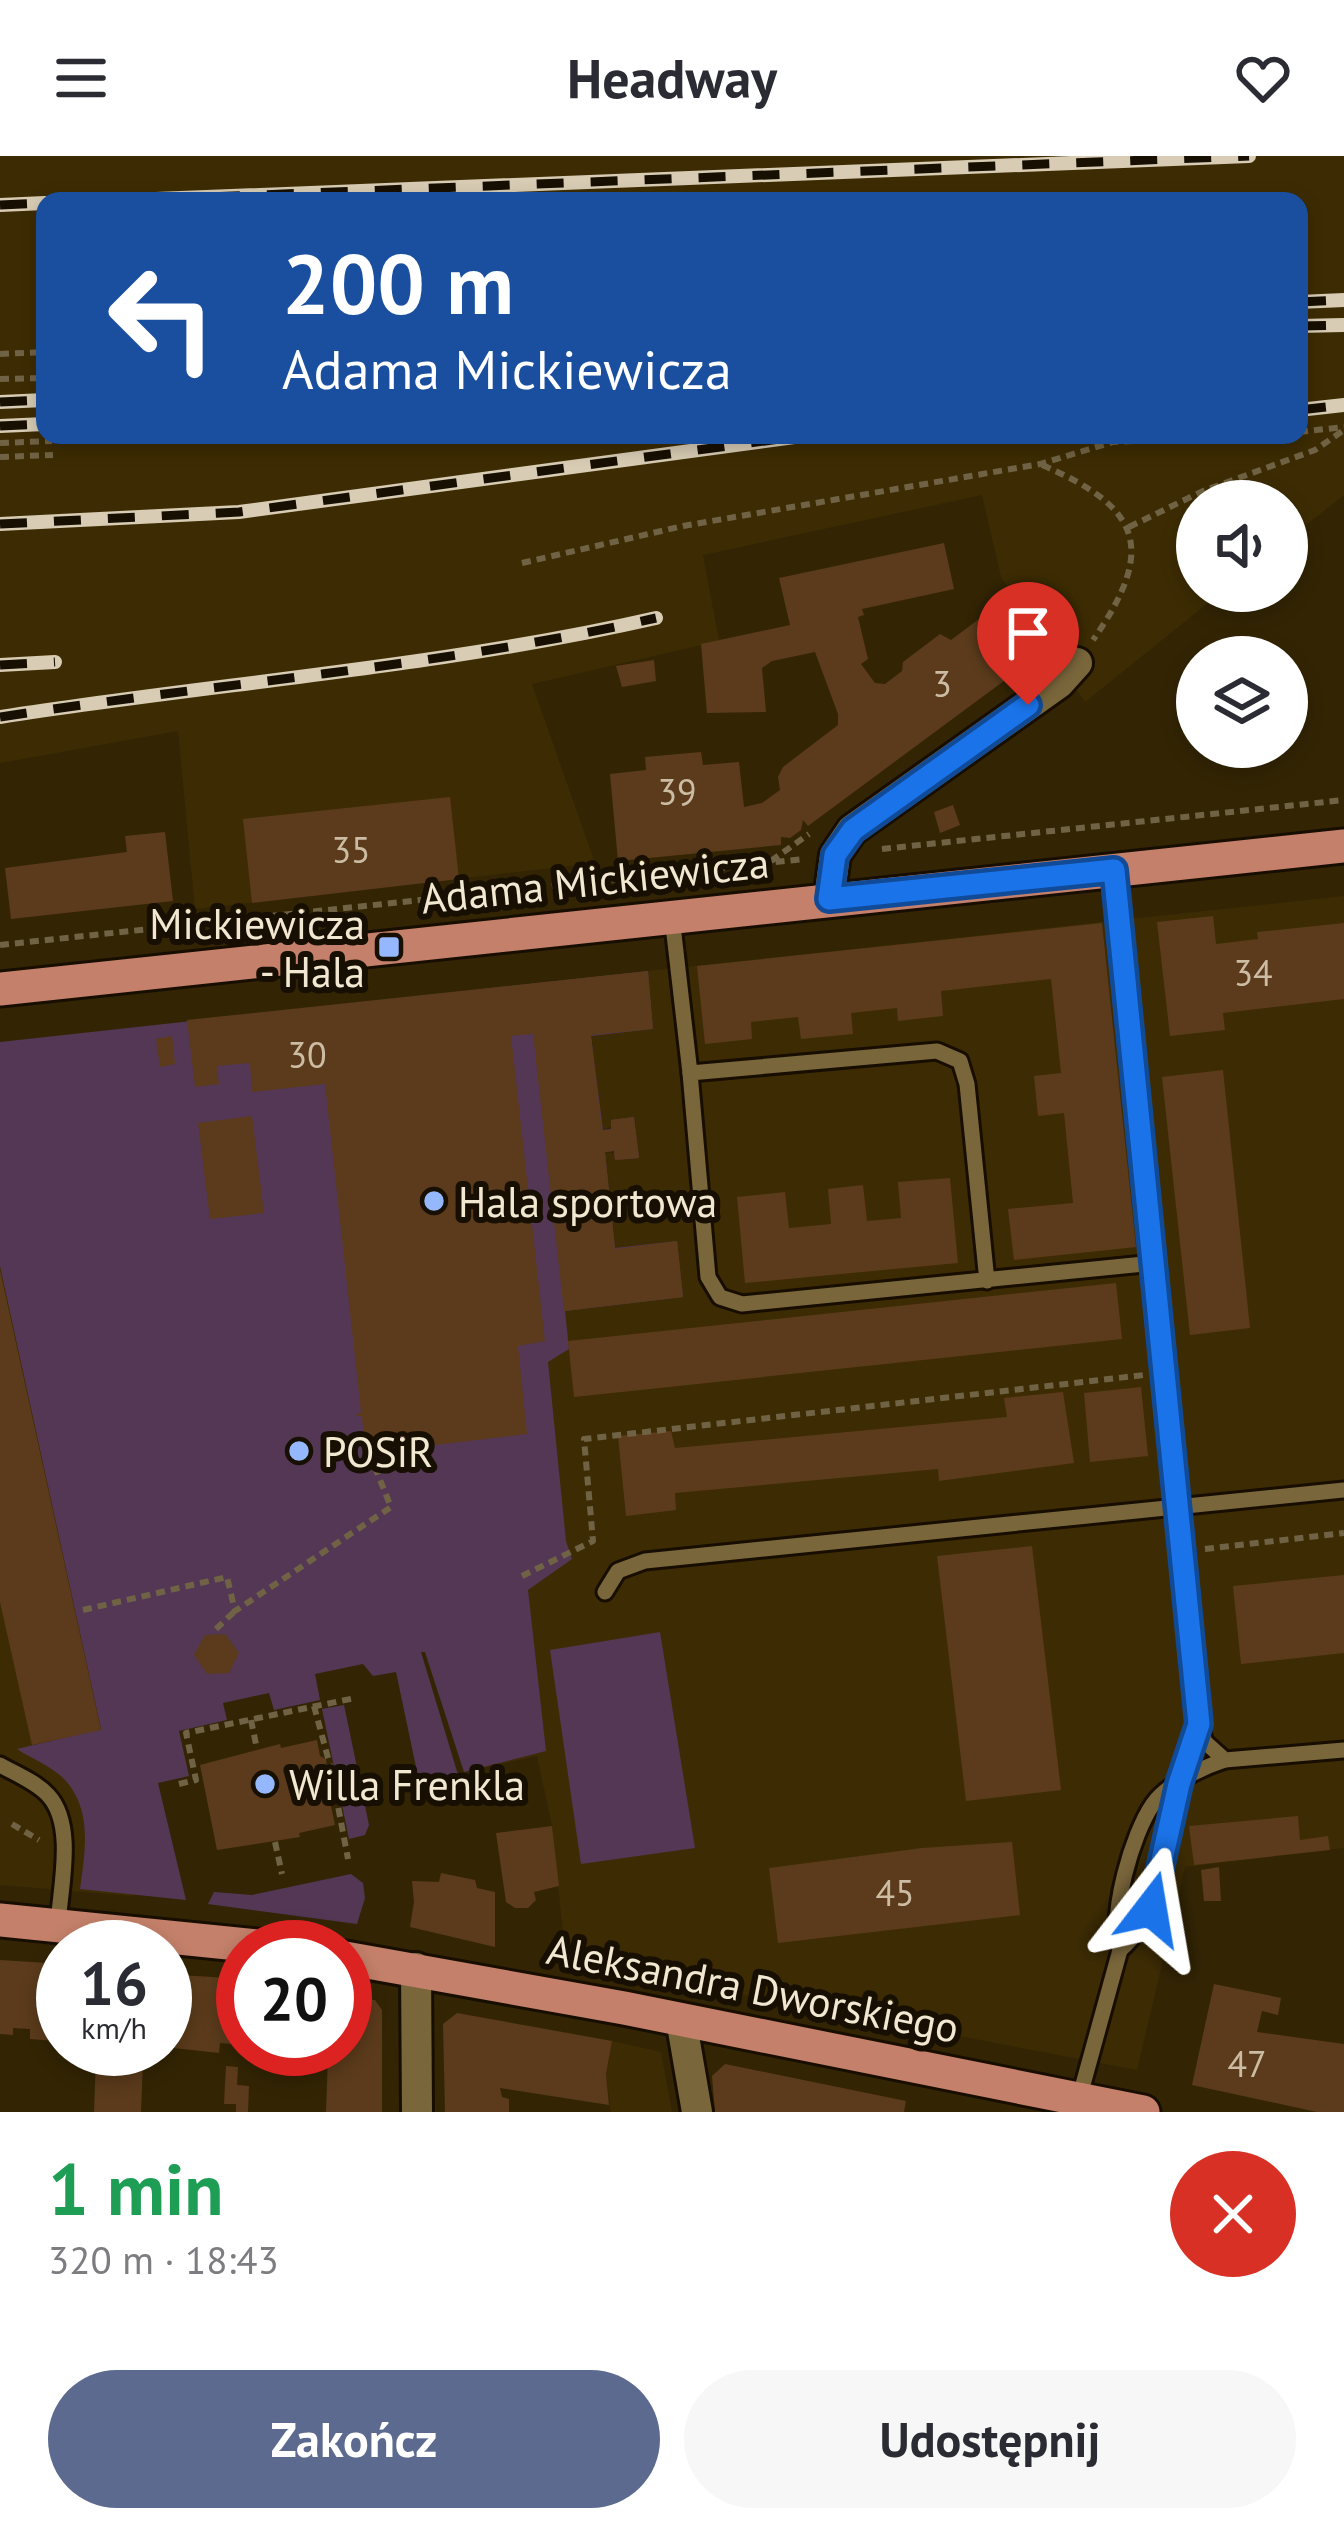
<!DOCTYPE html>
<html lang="pl">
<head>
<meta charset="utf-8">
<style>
	:root { --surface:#fff; --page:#f7f7f7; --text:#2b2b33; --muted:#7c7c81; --accent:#5b6a8e }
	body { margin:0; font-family:"PT Sans",sans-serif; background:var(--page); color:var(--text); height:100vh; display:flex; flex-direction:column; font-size:45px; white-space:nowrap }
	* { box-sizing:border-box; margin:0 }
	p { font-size:39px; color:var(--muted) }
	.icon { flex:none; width:66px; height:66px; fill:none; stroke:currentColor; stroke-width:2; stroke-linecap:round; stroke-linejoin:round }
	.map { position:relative; height:1956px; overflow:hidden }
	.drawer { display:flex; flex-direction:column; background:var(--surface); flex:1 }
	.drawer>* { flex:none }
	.guide { position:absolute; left:36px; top:36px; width:1272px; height:252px; border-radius:24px; box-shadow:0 6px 18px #0003; background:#1a4fa0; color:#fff; overflow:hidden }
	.tools { position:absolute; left:1176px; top:324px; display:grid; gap:24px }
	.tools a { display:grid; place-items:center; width:132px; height:132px; border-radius:50%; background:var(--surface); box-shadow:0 6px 18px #0003; font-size:60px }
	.speed { position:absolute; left:36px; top:1764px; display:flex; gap:24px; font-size:60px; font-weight:700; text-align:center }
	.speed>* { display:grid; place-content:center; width:156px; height:156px; border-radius:50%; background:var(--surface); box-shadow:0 6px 18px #0003; line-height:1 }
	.speed small { font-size:30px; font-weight:400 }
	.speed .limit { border:18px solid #d22; background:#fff; color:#111 }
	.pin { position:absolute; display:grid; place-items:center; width:102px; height:102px; color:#fff; margin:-123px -51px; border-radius:50% 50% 50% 0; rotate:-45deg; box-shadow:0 0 12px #0007 }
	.pin .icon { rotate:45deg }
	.me { position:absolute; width:132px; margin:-66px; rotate:14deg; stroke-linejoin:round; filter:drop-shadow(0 0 9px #0008) }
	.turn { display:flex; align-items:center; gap:42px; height:252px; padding:0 48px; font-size:54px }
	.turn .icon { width:156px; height:156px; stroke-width:2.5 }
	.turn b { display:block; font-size:84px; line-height:102px }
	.round { display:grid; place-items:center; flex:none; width:126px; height:126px; border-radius:63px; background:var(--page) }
	.summary { display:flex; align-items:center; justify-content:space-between; height:204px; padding:0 48px }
	h1 { font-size:72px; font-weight:800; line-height:90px; color:#1e9e55 }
	.primary-button { display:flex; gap:24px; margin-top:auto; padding:24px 48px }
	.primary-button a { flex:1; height:138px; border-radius:72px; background:var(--accent); color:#fff; font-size:48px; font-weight:800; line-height:138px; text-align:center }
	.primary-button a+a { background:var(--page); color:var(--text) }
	header { display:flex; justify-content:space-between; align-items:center; height:156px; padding:0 48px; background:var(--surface); font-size:54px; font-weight:800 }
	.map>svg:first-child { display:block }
	.built { fill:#3d2c03; fill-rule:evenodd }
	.green { fill:#533755 }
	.building { fill:#5b3b1b }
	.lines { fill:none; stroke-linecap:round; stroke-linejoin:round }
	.service-casing { stroke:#180e00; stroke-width:21 }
	.minor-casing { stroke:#180e00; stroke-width:36 }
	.primary-casing { stroke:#180e00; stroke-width:39 }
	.path { stroke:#706345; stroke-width:6; stroke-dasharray:9 6; stroke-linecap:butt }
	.service { stroke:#7a663b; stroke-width:15 }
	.minor { stroke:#7a663b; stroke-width:30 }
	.primary { stroke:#c4806a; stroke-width:33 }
	.rail-casing { stroke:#d8ccb4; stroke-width:14 }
	.rail { stroke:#170f01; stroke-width:9; stroke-dasharray:27; stroke-linecap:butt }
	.route-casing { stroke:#114b97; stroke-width:30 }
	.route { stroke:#1a73e8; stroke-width:21 }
	.poi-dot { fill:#95b7fd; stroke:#170f01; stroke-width:4.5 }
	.labels { text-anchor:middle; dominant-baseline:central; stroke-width:12; stroke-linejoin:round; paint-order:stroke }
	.number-label { font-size:36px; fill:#ccbca3 }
	.street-label { font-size:42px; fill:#f2e7d0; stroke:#170f01 }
	.poi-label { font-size:42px; fill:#f2e7d0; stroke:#170f01; text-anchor:start }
</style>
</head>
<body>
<header><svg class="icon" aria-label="menu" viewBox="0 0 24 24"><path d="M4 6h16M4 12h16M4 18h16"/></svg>Headway<svg class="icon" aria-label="heart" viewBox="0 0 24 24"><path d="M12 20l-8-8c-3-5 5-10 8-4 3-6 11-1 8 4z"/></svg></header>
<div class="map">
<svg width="1344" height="1956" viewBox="0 0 1344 1956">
	<rect width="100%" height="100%" fill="#332504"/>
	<g class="built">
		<path d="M 0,0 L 1344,0 L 1344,339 L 1287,384 L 1287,345 L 1197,345 L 1197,435 L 1223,435 L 1085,546 L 1001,421 L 982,339 L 703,399 L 719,485 L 532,528 L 595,707 L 195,753 L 178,575 L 0,607 ZM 45,45 L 1299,45 L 1299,279 L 45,279 Z"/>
		<path d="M 1344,740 L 1344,1692 L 1185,1711 L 1137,1914 L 566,1805 L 552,1670 L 537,1600 L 464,1616 L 395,1405 L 548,1206 L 564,1155 L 615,1093 L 605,996 L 638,1002 L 635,962 L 602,974 L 591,879 L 653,873 L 648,815 Z"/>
		<path d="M 0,1105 L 97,1554 L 132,1740 L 0,1729 Z"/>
		<path d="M 612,1885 L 661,1896 L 672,1956 L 611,1956 L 606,1918 Z"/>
	</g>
	<g class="green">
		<path d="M 648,815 L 653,873 L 591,880 L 603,974 L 611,973 L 611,964 L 634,961 L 639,1002 L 615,1004 L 614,995 L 605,996 L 615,1092 L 677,1085 L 683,1141 L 565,1155 L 569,1193 L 548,1206 L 566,1385 L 572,1403 L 528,1434 L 546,1595 L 464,1616 L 425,1496 L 421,1496 L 459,1622 L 420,1630 L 396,1516 L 373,1520 L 363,1508 L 315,1518 L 320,1544 L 274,1554 L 269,1537 L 223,1547 L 227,1564 L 179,1575 L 189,1620 L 158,1627 L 186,1744 L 80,1733 C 85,1696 93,1655 65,1624 C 52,1610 32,1603 17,1593 L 101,1573 L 0,1110 L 0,886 Z"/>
		<path d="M 660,1476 L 695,1692 L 581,1708 L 550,1494 Z"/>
		<path d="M 344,1549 L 369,1669 L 365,1679 L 349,1683 L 322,1553 Z"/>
		<path d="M 351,1718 L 363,1727 L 365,1742 L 357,1768 L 208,1748 L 214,1736 L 252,1739 Z"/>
	</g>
	<g class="building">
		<path d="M 944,387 L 954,433 L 862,453 L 864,459 L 858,461 L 868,503 L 861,508 L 875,527 L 885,528 L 902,515 L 903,506 L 940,478 L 951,484 L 991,454 L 996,455 L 1032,504 L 808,670 L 803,664 L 801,674 L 790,682 L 781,681 L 781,689 L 618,705 L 610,618 L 646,614 L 645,601 L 701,596 L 703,609 L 739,606 L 744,651 L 762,647 L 780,634 L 778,621 L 783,611 L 838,569 L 838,558 L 815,496 L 772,505 L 762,512 L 766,556 L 707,557 L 701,488 L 790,469 L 779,422 Z"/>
		<path d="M 654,504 L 656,525 L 622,531 L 616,510 Z"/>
		<path d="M 450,641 L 459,723 L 252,747 L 243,663 Z"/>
		<path d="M 953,649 L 960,669 L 940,677 L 934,656 Z"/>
		<path d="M 165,676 L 173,745 L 11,763 L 5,712 L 127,696 L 125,680 Z"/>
		<path d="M 1213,760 L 1216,788 L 1258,783 L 1257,776 L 1344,767 L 1344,843 L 1223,857 L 1225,874 L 1170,880 L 1157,766 Z"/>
		<path d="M 1102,767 L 1136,1091 L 1014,1104 L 1008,1053 L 1073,1047 L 1064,957 L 1038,960 L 1034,920 L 1061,917 L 1051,823 L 941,835 L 943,860 L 898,865 L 897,852 L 851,857 L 853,878 L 801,883 L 798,861 L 751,866 L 752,883 L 705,888 L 697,810 Z"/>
		<path d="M 648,815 L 653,873 L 591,879 L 602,974 L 611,974 L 611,964 L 634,961 L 639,1002 L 615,1004 L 614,995 L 605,996 L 615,1093 L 677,1085 L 683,1141 L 564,1155 L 533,878 L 511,880 L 545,1185 L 518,1190 L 527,1278 L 402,1293 L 396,1293 L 403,1288 L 402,1280 L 364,1284 L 362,1260 L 355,1260 L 361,1256 L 325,928 L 252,936 L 250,907 L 217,910 L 219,928 L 195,931 L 187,864 Z"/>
		<path d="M 172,880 L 175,908 L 160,911 L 156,883 Z"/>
		<path d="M 1223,914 L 1250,1172 L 1190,1179 L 1162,921 Z"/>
		<path d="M 252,960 L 264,1057 L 210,1063 L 198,967 Z"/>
		<path d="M 950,1022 L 958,1107 L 745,1127 L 737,1041 L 785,1036 L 789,1072 L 831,1068 L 828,1033 L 863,1029 L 867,1065 L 901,1062 L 898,1026 Z"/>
		<path d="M 0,1114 L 101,1574 L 32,1589 L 0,1446 Z"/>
		<path d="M 1116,1127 L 1122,1183 L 574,1241 L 568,1185 Z"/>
		<path d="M 1141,1231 L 1148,1300 L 1090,1306 L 1084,1237 Z"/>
		<path d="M 1063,1236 L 1074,1307 L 939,1325 L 938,1313 L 675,1337 L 676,1354 L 626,1360 L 618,1280 L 671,1275 L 675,1292 L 1007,1261 L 1004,1242 Z"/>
		<path d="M 1032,1390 L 1061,1634 L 966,1645 L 937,1400 Z"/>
		<path d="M 1344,1419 L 1344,1497 L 1241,1508 L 1233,1430 Z"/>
		<path d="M 225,1478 L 239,1497 L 229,1517 L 207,1518 L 194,1499 L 205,1479 Z"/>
		<path d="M 317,1584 L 320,1600 L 326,1603 L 327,1612 L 324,1617 L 335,1669 L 299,1677 L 300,1681 L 217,1694 L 200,1609 L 280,1588 L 281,1592 Z"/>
		<path d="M 1298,1660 L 1300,1684 L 1328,1680 L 1330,1694 L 1194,1709 L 1189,1670 Z"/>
		<path d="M 552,1670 L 559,1730 L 534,1736 L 536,1744 L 528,1752 L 515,1752 L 506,1746 L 496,1677 Z"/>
		<path d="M 1012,1686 L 1020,1759 L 778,1787 L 769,1712 L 922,1692 Z"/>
		<path d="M 1219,1711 L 1221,1745 L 1204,1745 L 1201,1714 Z"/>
		<path d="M 441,1717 L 475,1724 L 477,1732 L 495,1736 L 495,1791 L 410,1771 L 414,1746 L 412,1725 L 439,1726 Z"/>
		<path d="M 0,1804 L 63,1808 L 63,1891 L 54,1890 L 55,1885 L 30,1883 L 30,1873 L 13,1872 L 13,1879 L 0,1878 Z"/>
		<path d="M 165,1818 L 243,1823 L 243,1889 L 220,1887 L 219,1897 L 165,1891 Z"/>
		<path d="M 1214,1828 L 1281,1842 L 1278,1859 L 1262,1855 L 1257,1876 L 1344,1888 L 1344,1956 L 1317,1956 L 1192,1929 Z"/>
		<path d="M 345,1841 L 375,1844 L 382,1854 L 382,1956 L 326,1956 L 328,1899 L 303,1896 L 345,1893 Z"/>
		<path d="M 457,1857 L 612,1885 L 606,1918 L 609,1949 L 500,1932 L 502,1941 L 509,1943 L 509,1956 L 445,1956 L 443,1868 Z"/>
		<path d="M 96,1903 L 143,1905 L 141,1956 L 94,1956 Z"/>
		<path d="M 725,1908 L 906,1945 L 904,1956 L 715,1956 L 712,1920 Z"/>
		<path d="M 226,1910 L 238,1911 L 237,1929 L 249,1930 L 248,1956 L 236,1956 L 236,1948 L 224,1948 Z"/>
	</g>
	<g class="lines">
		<g class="service-casing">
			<g id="service">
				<path d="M 1113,714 L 1199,1568 L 1205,1586 L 1225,1604 L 1344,1594"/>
				<path d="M 672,761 L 690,917"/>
				<path d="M 987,1125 L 967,928 L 960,905 L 937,895 L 690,917 L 708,1121 L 720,1141 L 742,1148 L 1154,1107"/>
				<path d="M 605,1436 L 618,1415 L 645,1405 L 1344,1334"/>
				<path d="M 0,1609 C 16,1618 36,1626 48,1639 C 76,1669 60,1732 58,1769"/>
				<path d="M 1120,1794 C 1165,1756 1165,1686 1178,1633 C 1183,1611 1194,1591 1199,1568"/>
				<path d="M 1079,1943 L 1120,1794 C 1109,1759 1132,1678 1153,1648 C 1167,1628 1201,1612 1225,1604"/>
			</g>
		</g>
		<g class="minor-casing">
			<g id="minor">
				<path d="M 829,743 L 835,699 L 852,674 L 1059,527 L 1077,507"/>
				<path d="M 416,1812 L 417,1956"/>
				<path d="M 681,1863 L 697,1956"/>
			</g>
		</g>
		<g class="primary-casing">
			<g id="primary">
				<path d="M 0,833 L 1344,690"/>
				<path d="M 0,1764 L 267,1791"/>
				<path d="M 345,1802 L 624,1852 L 1143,1956"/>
			</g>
		</g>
		<g class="path">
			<path d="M 0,198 L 45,196"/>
			<path d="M 0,223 L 45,222"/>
			<path d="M 1299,276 L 1344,271"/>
			<path d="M 0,287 L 52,285"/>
			<path d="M 0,301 L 53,299"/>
			<path d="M 1042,309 C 1143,352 1156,394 1093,484"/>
			<path d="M 1129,371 L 1203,335 L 1315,294 L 1344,274"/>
			<path d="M 522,407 L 683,370 L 1040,308 L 1113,286 L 1263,279"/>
			<path d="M 882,693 L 1344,644"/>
			<path d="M 771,705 L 809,678"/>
			<path d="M 0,789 L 804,703"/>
			<path d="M 1205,1393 L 1344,1377"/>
			<path d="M 522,1420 L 593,1385 L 584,1283 L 1144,1219"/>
			<path d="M 83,1454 L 227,1421 L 235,1455 L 391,1351 L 372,1304"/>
			<path d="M 216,1473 L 235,1455"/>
			<path d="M 314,1550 L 331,1613 L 348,1703"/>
			<path d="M 251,1564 L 257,1593"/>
			<path d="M 179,1628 L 196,1624 L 186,1577 L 355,1542"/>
			<path d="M 12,1668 L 39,1684"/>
			<path d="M 275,1686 L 282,1718"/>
		</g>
		<use href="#service" class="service"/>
		<use href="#minor" class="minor"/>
		<use href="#primary" class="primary"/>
		<g class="rail-casing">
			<g id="rail">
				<path d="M 105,45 L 1249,0"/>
				<path d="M 0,49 L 45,47"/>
				<path d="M 1299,146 L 1344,144"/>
				<path d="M 1299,170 L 1344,169"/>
				<path d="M 0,246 L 45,244"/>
				<path d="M 1299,254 L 1344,249"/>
				<path d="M 0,270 L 45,268"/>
				<path d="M 0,368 L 239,356 L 809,279"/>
				<path d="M 0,509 L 55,506"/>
				<path d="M 0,561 C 218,527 440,511 656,462"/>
			</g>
		</g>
		<use href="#rail" class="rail"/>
	</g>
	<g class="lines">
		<g class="route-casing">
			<path id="route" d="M 1028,549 L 853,674 L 835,699 L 829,743 L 1114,714 L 1199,1568 L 1179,1628 L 1151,1753"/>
		</g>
		<use href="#route" class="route"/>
	</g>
	<g class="poi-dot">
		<rect x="377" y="779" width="24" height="24" rx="6"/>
		<circle cx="434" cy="1045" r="12"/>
		<circle cx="299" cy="1295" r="12"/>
		<circle cx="265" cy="1628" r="12"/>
	</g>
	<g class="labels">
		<g class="number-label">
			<text x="942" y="527">3</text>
			<text x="677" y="635">39</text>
			<text x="351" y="693">35</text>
			<text x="1253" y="816">34</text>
			<text x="307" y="898">30</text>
			<text x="895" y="1736">45</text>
			<text x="1247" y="1907">47</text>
		</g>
		<g class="street-label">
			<text transform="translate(595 724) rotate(-6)">Adama Mickiewicza</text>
			<text transform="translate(753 1832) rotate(11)">Aleksandra Dworskiego</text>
		</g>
		<g class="poi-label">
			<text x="365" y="767" text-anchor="end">Mickiewicza<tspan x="365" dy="48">- Hala</tspan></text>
			<text x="458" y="1045">Hala sportowa</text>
			<text x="323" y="1295">POSiR</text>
			<text x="289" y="1628">Willa Frenkla</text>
		</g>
	</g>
</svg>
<div class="tools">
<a><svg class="icon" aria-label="sound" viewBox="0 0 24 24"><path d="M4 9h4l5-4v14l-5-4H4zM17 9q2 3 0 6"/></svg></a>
<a><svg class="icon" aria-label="layers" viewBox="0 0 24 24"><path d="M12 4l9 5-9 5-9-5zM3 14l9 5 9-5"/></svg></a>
</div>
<div class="speed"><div>16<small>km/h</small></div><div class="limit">20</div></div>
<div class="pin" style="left:1028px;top:549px;background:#d93025"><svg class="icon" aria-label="arrive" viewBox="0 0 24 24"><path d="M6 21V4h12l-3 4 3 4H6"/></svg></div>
<svg class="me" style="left:1151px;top:1753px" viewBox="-20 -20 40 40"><path d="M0-17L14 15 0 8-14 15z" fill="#1a73e8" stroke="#fff" stroke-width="4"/></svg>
<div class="guide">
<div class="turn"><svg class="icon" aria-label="left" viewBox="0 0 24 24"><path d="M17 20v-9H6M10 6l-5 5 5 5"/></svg><div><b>200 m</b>Adama Mickiewicza</div></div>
</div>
</div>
<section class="drawer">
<div class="summary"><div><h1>1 min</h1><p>320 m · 18:43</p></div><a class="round" style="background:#d93025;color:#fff"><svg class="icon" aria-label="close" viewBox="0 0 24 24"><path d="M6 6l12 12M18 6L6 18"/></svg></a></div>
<div class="primary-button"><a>Zakończ</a><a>Udostępnij</a></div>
</section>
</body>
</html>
